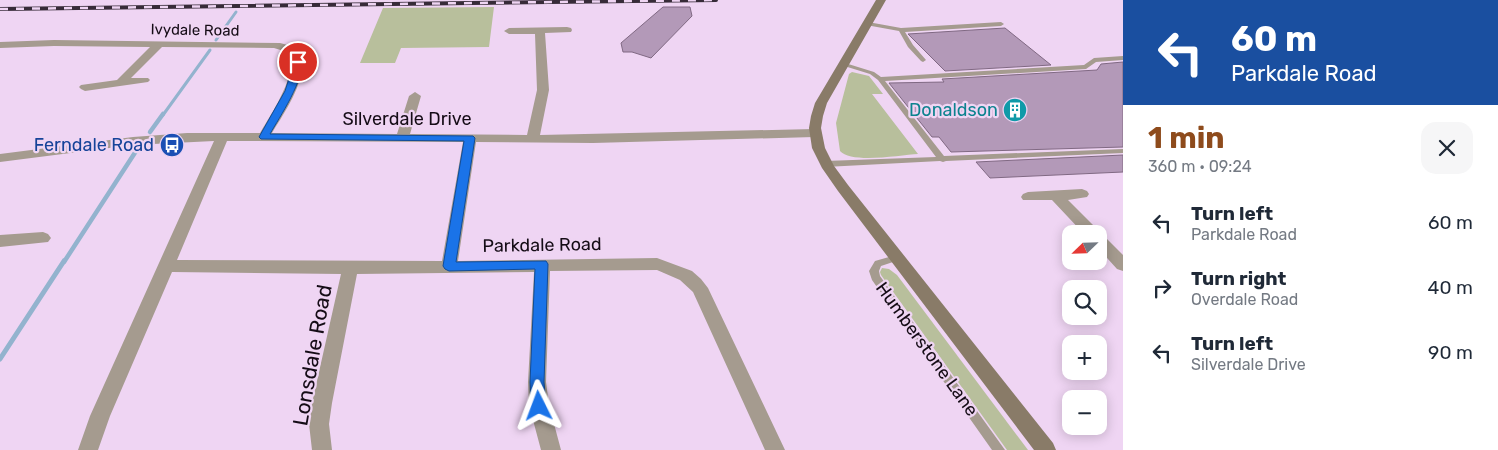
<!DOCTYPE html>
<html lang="en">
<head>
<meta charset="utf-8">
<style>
	:root { --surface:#fff; --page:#f6f6f7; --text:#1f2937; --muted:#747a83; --accent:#8e4b1c }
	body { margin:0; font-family:Rubik,sans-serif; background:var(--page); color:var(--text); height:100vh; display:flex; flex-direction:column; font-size:19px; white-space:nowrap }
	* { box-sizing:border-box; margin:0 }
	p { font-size:16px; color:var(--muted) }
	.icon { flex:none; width:28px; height:28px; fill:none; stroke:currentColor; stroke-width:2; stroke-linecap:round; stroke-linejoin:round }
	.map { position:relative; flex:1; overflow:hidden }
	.side { display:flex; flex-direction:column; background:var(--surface); width:375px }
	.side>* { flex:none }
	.hud { background:#1a4fa0; color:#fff; overflow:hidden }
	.needle { width:32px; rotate:247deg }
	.tools { position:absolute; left:1062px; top:225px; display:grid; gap:10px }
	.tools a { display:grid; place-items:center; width:45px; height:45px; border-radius:10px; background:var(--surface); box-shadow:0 2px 12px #0003; font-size:25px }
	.pin { position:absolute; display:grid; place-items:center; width:42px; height:42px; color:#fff; margin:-21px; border:2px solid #fff; border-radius:50%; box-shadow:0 1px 5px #0007 }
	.me { position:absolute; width:55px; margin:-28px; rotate:357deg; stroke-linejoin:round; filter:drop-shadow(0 0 4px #0008) }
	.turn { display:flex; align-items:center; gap:18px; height:105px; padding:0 25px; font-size:22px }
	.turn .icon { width:65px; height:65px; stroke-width:2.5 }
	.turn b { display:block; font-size:35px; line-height:42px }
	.round { display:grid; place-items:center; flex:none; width:52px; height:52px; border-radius:15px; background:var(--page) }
	.overview { display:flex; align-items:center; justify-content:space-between; height:85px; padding:0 25px }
	h1 { font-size:30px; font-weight:700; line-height:38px; color:var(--accent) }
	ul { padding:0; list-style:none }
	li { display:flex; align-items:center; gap:15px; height:65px; padding:0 25px }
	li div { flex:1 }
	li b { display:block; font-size:19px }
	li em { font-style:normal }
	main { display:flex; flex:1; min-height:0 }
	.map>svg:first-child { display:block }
	.green { fill:#b8bf9c }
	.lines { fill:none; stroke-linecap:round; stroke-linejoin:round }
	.stream-far2 { stroke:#93b3ce; stroke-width:3 }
	.stream-far1 { stroke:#93b3ce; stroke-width:4.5 }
	.stream { stroke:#93b3ce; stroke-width:5 }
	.building { fill:#b399b8; stroke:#806983 }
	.lane { fill:#a59b8f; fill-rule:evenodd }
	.street { fill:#a59b8f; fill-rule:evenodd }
	.secondary { fill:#897b68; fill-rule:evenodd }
	.rail-casing { stroke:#372b38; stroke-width:4 }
	.rail { stroke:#efd5f3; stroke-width:2.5; stroke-dasharray:8; stroke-linecap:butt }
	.route { fill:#1a73e8; stroke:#114b97 }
	.labels { text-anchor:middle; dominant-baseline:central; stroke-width:4.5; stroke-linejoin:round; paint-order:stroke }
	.far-street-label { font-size:15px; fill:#150c16; stroke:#efd5f3 }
	.culture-label { font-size:18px; fill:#0d838f; stroke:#efd5f3; text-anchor:end }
	.street-label { font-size:18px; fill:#150c16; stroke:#efd5f3 }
	.transit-label { font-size:18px; fill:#164399; stroke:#efd5f3; text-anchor:end }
	.near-street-label { font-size:21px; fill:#150c16; stroke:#efd5f3 }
</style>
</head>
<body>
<main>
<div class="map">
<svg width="1123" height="450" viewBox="0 0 1123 450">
	<rect width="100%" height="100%" fill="#efd5f3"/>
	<g class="green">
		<path d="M 494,7 L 489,47 L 401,48 L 395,63 L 360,63 L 383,8 Z"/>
		<path d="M 852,72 L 869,76 L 883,94 L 872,94 L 918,154 C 901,155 851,164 840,151 L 836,123 L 849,74 Z"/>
		<path d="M 882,268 L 889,269 L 897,275 L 1028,450 L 1007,450 L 881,275 L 880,272 Z"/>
	</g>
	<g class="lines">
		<g class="stream-far2">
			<path d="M 216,40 L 236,12"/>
			<path d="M 163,115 L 210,50"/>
		</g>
		<g class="stream-far1">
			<path d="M 150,132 L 163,114"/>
			<path d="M 64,262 L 138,148"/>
		</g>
		<path class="stream" d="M 0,359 L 64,261"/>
	</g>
	<g class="building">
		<path d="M 663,7 L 690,7 L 692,16 L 651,58 L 632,52 L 623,52 L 621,43 Z"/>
		<path d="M 1005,28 L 1051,65 L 945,71 L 908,34 Z"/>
		<path d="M 1123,62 L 1123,147 L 951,152 L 939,137 L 932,137 L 889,83 L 944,82 L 942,79 L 1097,70 L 1101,64 Z"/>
		<path d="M 1123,155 L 1123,172 L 990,178 L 976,162 Z"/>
	</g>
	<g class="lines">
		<g class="lane">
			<path d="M 868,22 L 901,28 L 1001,22 L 1004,24 L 1001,26 L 905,32 L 913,45 L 926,60 L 923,62 L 921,61 L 908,47 L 899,31 L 866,25 L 865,24 Z"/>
			<path d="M 1123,56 L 1123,60 L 1096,62 L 1086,69 L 885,81 L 944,156 L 1123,149 L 1123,153 L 946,161 L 943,162 L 940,161 L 825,167 L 821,164 L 825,161 L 936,157 L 878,80 L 870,74 L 841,65 L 841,63 L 845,63 L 874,72 L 881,77 L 1084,65 L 1094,58 Z"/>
			<path d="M 896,255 L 899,256 L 901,258 L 899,260 L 881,266 L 879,271 L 880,276 L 1005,450 L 992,450 L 872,280 L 869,271 L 875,261 Z"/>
		</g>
		<g class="street">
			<path d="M 567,27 L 571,28 L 572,30 L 571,32 L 545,33 L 549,90 L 540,135 L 814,129 L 820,133 L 814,137 L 593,143 L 476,142 L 458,261 L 657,258 L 692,271 L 701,279 L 708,288 L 785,450 L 765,450 L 693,292 L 680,280 L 657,270 L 550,271 L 546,382 L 549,405 L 561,450 L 541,450 L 529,405 L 528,382 L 534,272 L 357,274 L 332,403 L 329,424 L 332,450 L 312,450 L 309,424 L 312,403 L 341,274 L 172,272 L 110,416 L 98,450 L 78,450 L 90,416 L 214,141 L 133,145 L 0,162 L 0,154 L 133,137 L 187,133 L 260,133 C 269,117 302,69 287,52 L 274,48 L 162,47 L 131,78 L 148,78 L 150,80 L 148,82 L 85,91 L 81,89 L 79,87 L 81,85 L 117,80 L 150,47 L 54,46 L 0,48 L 0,42 L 54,40 L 280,43 C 327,52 286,110 272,133 L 397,134 L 409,96 L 415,92 L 421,96 L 410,134 L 527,135 L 537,90 L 535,34 L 509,34 L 504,31 L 509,28 ZM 227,141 L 463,142 L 442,261 L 177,260 Z"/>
			<path d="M 1082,189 L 1087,191 L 1089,194 L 1087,197 L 1068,200 L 1098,230 L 1100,235 L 1104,236 L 1123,255 L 1123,271 L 1117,269 L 1099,249 L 1099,234 L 1084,234 L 1052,200 L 1023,200 L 1021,197 L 1023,194 L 1028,192 Z"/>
			<path d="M 43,232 L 48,234 L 51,238 L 48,242 L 0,247 L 0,235 Z"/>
		</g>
		<path class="secondary" d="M 876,0 L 886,0 L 827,103 L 823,116 L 821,128 L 825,148 L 834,166 L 848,185 L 1053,443 L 1056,450 L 1034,450 L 838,191 L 822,168 L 812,148 L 809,128 L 811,116 L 815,103 Z"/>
		<g class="rail-casing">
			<path id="rail" d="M 0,9 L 716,0"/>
		</g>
		<use href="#rail" class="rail"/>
	</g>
	<path class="route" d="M 295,60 L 301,60 C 306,78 279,118 270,134 L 473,136 L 475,138 L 456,262 L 546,261 L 548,264 L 544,382 L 546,406 L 544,410 L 539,412 L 533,410 L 531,406 L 530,382 L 535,269 L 449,271 L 445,269 L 443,266 L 464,141 L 261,139 L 259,137 L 285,91 Z"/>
	<defs>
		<g id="building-disc" transform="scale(1.25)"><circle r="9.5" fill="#0f9aa8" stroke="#efd5f3"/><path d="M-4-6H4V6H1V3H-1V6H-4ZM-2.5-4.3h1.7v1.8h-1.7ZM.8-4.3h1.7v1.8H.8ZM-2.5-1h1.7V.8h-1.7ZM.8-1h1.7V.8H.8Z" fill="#fff"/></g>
		<g id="bus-disc" transform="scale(1.25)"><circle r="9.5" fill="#1a4fb4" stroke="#efd5f3"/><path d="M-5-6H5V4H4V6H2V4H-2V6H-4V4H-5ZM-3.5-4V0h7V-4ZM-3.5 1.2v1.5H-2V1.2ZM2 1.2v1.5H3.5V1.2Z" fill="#fff"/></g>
	</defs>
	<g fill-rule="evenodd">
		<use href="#building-disc" x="1015" y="110"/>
		<use href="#bus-disc" x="172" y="145"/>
	</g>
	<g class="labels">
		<g class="far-street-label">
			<text transform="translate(195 30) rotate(1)">Ivydale Road</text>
		</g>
		<g class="culture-label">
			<text x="998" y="110">Donaldson</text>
		</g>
		<g class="street-label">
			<text x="407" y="119">Silverdale Drive</text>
			<text transform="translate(542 245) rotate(-1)">Parkdale Road</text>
			<text transform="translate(927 349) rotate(54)">Humberstone Lane</text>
		</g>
		<g class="transit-label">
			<text x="154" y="145">Ferndale Road</text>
		</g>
		<g class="near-street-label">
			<text transform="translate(312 355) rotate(-80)">Lonsdale Road</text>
		</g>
	</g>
</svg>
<div class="tools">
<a><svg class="needle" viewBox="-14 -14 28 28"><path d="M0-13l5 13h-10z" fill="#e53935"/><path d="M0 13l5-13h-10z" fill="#747a83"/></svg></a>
<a><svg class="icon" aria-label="search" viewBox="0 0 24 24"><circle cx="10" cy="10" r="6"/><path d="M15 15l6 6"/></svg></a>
<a>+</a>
<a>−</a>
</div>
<div class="pin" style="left:298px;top:62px;background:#d93025"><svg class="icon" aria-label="arrive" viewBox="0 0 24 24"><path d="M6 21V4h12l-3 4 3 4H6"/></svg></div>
<svg class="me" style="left:539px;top:406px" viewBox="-20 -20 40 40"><path d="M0-17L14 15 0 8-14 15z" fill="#1a73e8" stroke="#fff" stroke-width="4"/></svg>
</div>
<section class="side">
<div class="hud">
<div class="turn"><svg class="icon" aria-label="left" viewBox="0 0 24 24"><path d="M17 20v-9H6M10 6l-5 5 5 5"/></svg><div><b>60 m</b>Parkdale Road</div></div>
</div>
<div class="overview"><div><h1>1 min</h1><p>360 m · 09:24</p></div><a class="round"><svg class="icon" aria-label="close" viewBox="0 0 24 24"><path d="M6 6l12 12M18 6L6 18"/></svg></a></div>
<ul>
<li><svg class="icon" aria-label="left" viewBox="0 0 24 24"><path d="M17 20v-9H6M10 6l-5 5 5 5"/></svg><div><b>Turn left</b><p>Parkdale Road</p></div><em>60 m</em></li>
<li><svg class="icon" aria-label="right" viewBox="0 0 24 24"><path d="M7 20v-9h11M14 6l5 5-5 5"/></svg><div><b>Turn right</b><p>Overdale Road</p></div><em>40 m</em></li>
<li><svg class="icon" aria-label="left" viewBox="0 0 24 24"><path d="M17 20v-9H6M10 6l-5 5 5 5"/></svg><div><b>Turn left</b><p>Silverdale Drive</p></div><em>90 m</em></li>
</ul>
</section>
</main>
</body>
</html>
